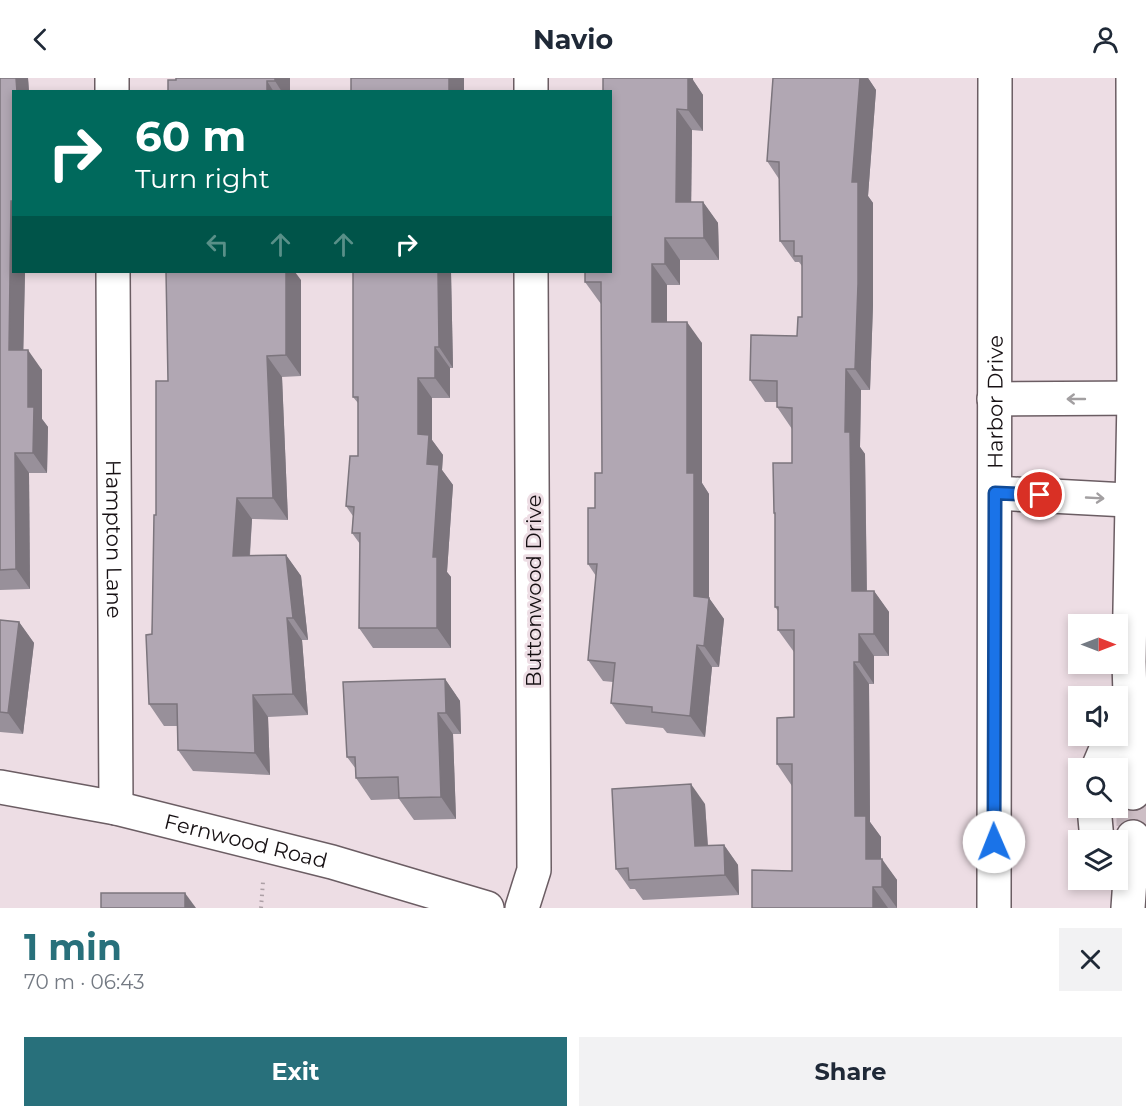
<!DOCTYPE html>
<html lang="en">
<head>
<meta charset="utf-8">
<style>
	:root { --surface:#fff; --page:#f2f2f3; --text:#1f2937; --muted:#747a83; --accent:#28707b }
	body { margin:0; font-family:Montserrat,sans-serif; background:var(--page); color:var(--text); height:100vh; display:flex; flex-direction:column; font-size:22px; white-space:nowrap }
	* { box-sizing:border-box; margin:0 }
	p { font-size:20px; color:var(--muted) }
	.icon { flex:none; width:33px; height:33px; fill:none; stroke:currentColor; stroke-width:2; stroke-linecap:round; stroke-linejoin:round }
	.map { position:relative; height:830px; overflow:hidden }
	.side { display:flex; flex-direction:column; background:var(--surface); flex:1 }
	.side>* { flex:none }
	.hud { position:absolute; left:12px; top:12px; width:600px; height:183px; border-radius:0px; box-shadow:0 3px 9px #0003; background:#00695c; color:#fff; overflow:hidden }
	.needle { width:39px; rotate:90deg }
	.fabs { position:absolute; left:1068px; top:536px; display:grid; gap:12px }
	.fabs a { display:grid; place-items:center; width:60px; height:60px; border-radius:0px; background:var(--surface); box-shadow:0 3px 9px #0003; font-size:30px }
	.pin { position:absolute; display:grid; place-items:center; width:51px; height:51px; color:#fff; margin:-26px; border:3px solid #fff; border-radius:50%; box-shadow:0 2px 6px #0007 }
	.me { position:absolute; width:66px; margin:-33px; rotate:359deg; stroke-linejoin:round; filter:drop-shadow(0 0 4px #0008) }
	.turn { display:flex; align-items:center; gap:21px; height:126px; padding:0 24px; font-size:27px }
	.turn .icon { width:78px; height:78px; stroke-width:2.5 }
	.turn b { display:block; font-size:42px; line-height:51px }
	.lanes { display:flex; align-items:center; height:57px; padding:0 24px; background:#0003; justify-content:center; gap:30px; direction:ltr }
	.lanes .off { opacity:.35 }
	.round { display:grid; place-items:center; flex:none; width:63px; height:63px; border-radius:0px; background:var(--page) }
	.overview { display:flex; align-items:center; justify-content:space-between; height:102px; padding:0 24px }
	h1 { font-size:36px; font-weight:700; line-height:45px; color:var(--accent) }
	.cta { display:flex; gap:12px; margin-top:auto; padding:12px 24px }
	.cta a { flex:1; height:69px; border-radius:0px; background:var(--accent); color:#fff; font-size:24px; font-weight:700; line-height:69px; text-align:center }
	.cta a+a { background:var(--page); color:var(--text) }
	header { display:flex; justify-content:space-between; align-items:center; height:78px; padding:0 24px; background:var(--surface); font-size:27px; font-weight:700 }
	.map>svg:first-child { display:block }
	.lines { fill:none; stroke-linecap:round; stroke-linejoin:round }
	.minor-tunnel { stroke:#cdbec5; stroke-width:33; stroke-dasharray:33 16; stroke-linecap:butt }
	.minor-casing { stroke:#6b5d63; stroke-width:36 }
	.path { stroke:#ac9fa5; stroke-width:4; stroke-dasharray:1.5 4.5; stroke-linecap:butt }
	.minor { stroke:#fff; stroke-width:33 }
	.wall { fill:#98909a }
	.shaded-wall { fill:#7c757d }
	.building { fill:#b1a7b3; stroke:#7c757d; stroke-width:1.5 }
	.oneway { stroke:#a29fa1 }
	.route-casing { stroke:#114b97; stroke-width:15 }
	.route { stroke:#1a73e8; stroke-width:10 }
	.labels { text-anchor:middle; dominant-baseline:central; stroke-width:6; stroke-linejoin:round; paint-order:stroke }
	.street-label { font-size:21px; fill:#161013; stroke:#eddde4 }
</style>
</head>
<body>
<header><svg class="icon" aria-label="back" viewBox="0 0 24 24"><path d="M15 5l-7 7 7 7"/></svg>Navio<svg class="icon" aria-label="person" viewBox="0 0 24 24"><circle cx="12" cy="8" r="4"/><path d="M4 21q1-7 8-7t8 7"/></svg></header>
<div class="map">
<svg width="1146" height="830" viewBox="0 0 1146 830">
	<rect width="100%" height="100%" fill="#eddde4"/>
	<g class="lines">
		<path class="minor-tunnel" d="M 1133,715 L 1133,759"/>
		<g class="minor-casing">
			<g id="minor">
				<path d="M 112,0 L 112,14"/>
				<path d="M 531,0 L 531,14"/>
				<path id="s1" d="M 113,194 L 116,730"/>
				<path d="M 994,321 L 1146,320"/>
				<path d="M 995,415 L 1146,423"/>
				<path d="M 1098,690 L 1112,657"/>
				<path id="s2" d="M 0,709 L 116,730 L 332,784 L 487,830"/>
				<path d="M 1133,715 L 1129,584 L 1134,320 L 1133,0"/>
				<path d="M 1094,729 L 1097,762"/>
				<path d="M 522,830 L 534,792 L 531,194"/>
				<path id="s3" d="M 994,830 L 995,0"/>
				<path d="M 1128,830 L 1133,759"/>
			</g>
		</g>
		<path class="path" d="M 261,830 L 263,804"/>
		<use href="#minor" class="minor"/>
	</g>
	<g class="wall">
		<path d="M 0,0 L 28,0 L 29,14 L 14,14 L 14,194 L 25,194 L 23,272 L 42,292 L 42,341 L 48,349 L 47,395 L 29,395 L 30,511 L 0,512 Z"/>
		<path d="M 290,0 L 290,14 L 168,14 Z"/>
		<path d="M 693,0 L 693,2 L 703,17 L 703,53 L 692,52 L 691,124 L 703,124 L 718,145 L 719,182 L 680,182 L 680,207 L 667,207 L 667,244 L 702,265 L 702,405 L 709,416 L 709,520 L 724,541 L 719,589 L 712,589 L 705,659 L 667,655 L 663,650 L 626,646 L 611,625 L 613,604 L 603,603 L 588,582 L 596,498 L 588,486 L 595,430 L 602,395 L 601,226 L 585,204 L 610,194 L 610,14 Z"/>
		<path d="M 773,0 L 868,0 L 876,12 L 868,118 L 873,125 L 873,227 L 870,312 L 861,312 L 860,369 L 865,376 L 867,513 L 874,513 L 889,534 L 889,578 L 874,578 L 874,606 L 869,606 L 870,744 L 881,759 L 881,781 L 897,802 L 897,830 L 752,830 L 792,793 L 792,708 L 777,686 L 794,639 L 794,574 L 778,552 L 778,533 L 775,529 L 775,437 L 774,435 L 792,385 L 792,351 L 777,329 L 777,324 L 765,324 L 750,302 L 797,258 L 802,239 L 802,188 L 799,184 L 795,184 L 780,163 L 779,101 L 767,83 Z"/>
		<path d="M 353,194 L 451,194 L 453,290 L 450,290 L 450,320 L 432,320 L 432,362 L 443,377 L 442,392 L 453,407 L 447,494 L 451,499 L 451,570 L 373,570 L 359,550 L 360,466 L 352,455 L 353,438 L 346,428 L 358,378 L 358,325 L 353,319 Z"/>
		<path d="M 301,202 L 301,298 L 282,299 L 288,442 L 252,441 L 250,478 L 286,477 L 301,498 L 308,562 L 302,562 L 308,637 L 268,639 L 270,697 L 193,693 L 178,672 L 178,648 L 164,648 L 149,626 L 156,437 L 168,303 Z"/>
		<path d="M 0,542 L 19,544 L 34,565 L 23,656 L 0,654 Z"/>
		<path d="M 445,601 L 460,623 L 461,656 L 453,656 L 456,741 L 414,742 L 399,721 L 371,722 L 356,700 L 356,691 L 347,679 Z"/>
		<path d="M 705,726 L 708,767 L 724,767 L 738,787 L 739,817 L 643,822 L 635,811 L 630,811 L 616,791 Z"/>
	</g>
	<g class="shaded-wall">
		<path d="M 16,0 L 28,0 L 29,14 L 17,14 Z"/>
		<path d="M 275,0 L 290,0 L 290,14 L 282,14 L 275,3 Z"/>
		<rect x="449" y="0" width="15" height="14"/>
		<path d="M 681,0 L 693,0 L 693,2 L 703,17 L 703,53 L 688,32 Z"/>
		<path d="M 856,0 L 868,0 L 876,12 L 868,118 L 873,125 L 873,227 L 870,312 L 855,291 L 852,104 Z"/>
		<path d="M 267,3 L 274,14 L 267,14 Z"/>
		<path d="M 677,31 L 692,52 L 691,145 L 676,124 Z"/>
		<path d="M 11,123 L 14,126 L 14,194 L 25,194 L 23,292 L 9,272 Z"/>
		<path d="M 703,124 L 718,145 L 719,182 L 704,160 Z"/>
		<path d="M 665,160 L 680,182 L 680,207 L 665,186 Z"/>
		<path d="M 652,186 L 667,207 L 667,265 L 652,244 Z"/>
		<path d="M 286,194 L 295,194 L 301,202 L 301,298 L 286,277 Z"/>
		<path d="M 438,194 L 451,194 L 453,290 L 439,269 Z"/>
		<path d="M 687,244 L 702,265 L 702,405 L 709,416 L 709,520 L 724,541 L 719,589 L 704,568 L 694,518 L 687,395 Z"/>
		<path d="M 435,269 L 450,290 L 450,320 L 435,300 Z"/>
		<path d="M 28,272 L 42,292 L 42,341 L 48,349 L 47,395 L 33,375 L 28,329 Z"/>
		<path d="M 267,278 L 282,299 L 288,442 L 273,420 Z"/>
		<path d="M 846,291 L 861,312 L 860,369 L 865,376 L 867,534 L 852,513 L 845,354 Z"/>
		<path d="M 418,300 L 432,320 L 432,362 L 443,377 L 442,392 L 453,407 L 447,494 L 451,499 L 451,570 L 437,550 L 427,386 L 418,356 Z"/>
		<path d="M 15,375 L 29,395 L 30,511 L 16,491 Z"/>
		<path d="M 237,420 L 252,441 L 248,500 L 233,478 Z"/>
		<path d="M 286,477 L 301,498 L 308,562 L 293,540 Z"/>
		<path d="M 874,513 L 889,534 L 889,578 L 874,556 Z"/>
		<path d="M 287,540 L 302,562 L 308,637 L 293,616 Z"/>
		<path d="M 19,544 L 34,565 L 23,656 L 8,635 Z"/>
		<path d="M 859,556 L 874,578 L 874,606 L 859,584 Z"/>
		<path d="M 697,567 L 712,589 L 705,659 L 690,638 Z"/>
		<path d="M 854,584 L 869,606 L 870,744 L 881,759 L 881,802 L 866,781 L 855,738 Z"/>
		<path d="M 445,601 L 460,623 L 461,656 L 446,635 Z"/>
		<path d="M 253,617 L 268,639 L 270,697 L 255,675 Z"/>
		<path d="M 438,635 L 453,656 L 456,741 L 441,719 Z"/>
		<path d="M 691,706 L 705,726 L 709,788 L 695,768 Z"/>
		<path d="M 724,767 L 738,787 L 739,817 L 725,797 Z"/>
		<path d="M 882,781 L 897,802 L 897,830 L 882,809 Z"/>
		<path d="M 873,809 L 888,830 L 873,830 Z"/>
		<path d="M 185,815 L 196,830 L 185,830 Z"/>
	</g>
	<g class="building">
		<path d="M 0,0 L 16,0 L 17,14 L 14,14 L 14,123 L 11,123 L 9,272 L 28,272 L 28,329 L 34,329 L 33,375 L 15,375 L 16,491 L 0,492 Z"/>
		<path d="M 176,0 L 275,0 L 275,3 L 267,3 L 267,14 L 168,14 L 168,2 L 176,2 Z"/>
		<rect x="351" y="0" width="98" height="14"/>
		<path d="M 603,0 L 688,0 L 688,32 L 677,31 L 676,124 L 703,124 L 704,160 L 665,160 L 665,186 L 652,186 L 652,244 L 687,244 L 687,395 L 694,395 L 694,518 L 709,520 L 704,568 L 697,567 L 690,638 L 652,634 L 652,629 L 611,625 L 615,585 L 588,582 L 597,486 L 588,486 L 588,430 L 595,430 L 595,395 L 602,395 L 601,204 L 585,204 L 585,194 L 610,194 L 610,14 L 603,14 Z"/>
		<path d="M 773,0 L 860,0 L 852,104 L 858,104 L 858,206 L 855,291 L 846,291 L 845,354 L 850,354 L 852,513 L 874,513 L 874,556 L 859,556 L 859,584 L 854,584 L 855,738 L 866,738 L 866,781 L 882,781 L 882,809 L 873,809 L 873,830 L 752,830 L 752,792 L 792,793 L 792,686 L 777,686 L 777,640 L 794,639 L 794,552 L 778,552 L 778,529 L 775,529 L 775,435 L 774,435 L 773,385 L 792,385 L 792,330 L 777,329 L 777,303 L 750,302 L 751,257 L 797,258 L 798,239 L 802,239 L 802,178 L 794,178 L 794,163 L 780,163 L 779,84 L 767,83 Z"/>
		<path d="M 166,194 L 286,194 L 286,277 L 267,278 L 273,420 L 237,420 L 233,478 L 286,477 L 293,540 L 287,540 L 293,616 L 253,617 L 255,675 L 178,672 L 177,626 L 149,626 L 146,557 L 152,556 L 154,437 L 156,437 L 156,303 L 168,303 Z"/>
		<path d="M 353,194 L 438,194 L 439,269 L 435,269 L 435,300 L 418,300 L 418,356 L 429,357 L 427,386 L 439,387 L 433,479 L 437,479 L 437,550 L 359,550 L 360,455 L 352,455 L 354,429 L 346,428 L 350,378 L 358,378 L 358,319 L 353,319 Z"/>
		<path d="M 0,542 L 19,544 L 8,635 L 0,634 Z"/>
		<path d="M 445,601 L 446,635 L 438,635 L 441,719 L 399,720 L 398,699 L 356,700 L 355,679 L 347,679 L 343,604 Z"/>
		<path d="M 691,706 L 695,768 L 724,767 L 725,797 L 629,802 L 628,790 L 616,791 L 612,711 Z"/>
		<rect x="101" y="815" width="84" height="15"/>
	</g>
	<defs><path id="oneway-shaft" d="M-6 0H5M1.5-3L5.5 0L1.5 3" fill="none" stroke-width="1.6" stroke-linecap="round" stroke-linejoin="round" transform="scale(1.5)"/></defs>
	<g class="oneway">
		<use href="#oneway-shaft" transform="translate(1076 321) rotate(180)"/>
		<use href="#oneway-shaft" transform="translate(1095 420) rotate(3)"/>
	</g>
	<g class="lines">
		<g class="route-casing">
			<path id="route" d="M 994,764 L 995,415 L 1040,417"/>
		</g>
		<use href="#route" class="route"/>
	</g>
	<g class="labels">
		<g class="street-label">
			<text stroke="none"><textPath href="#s3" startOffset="506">Harbor Drive</textPath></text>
			<text stroke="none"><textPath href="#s1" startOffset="267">Hampton Lane</textPath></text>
			<text transform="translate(533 513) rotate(-90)">Buttonwood Drive</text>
			<text stroke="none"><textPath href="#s2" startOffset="252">Fernwood Road</textPath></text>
		</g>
	</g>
</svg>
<div class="fabs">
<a><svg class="needle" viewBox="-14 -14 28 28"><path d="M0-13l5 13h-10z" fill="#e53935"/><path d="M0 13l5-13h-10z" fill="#747a83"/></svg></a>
<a><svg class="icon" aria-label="sound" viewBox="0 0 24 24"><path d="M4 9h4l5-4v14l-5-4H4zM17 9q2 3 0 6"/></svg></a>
<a><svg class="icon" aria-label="search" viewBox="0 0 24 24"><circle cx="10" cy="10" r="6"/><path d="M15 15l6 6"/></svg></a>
<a><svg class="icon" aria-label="layers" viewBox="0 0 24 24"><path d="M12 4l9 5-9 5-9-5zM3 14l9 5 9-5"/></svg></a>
</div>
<div class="pin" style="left:1040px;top:417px;background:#d93025"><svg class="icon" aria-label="arrive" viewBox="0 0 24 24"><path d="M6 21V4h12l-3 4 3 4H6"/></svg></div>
<svg class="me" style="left:994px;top:764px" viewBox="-20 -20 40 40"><circle r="19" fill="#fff"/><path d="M0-13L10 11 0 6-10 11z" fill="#1a73e8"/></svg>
<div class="hud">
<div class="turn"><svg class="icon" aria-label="right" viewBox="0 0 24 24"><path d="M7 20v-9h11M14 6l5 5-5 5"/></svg><div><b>60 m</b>Turn right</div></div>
<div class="lanes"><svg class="icon off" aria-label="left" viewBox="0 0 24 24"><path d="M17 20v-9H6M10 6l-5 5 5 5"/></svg><svg class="icon off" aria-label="ahead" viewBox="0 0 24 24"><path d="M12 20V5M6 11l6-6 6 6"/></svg><svg class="icon off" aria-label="ahead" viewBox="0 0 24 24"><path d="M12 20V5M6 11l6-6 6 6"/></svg><svg class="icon" aria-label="right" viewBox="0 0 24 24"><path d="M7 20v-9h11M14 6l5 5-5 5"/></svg></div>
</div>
</div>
<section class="side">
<div class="overview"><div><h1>1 min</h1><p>70 m · 06:43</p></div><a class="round"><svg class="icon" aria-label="close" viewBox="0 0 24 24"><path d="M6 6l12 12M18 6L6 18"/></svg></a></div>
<div class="cta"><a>Exit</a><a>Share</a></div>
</section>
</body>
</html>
